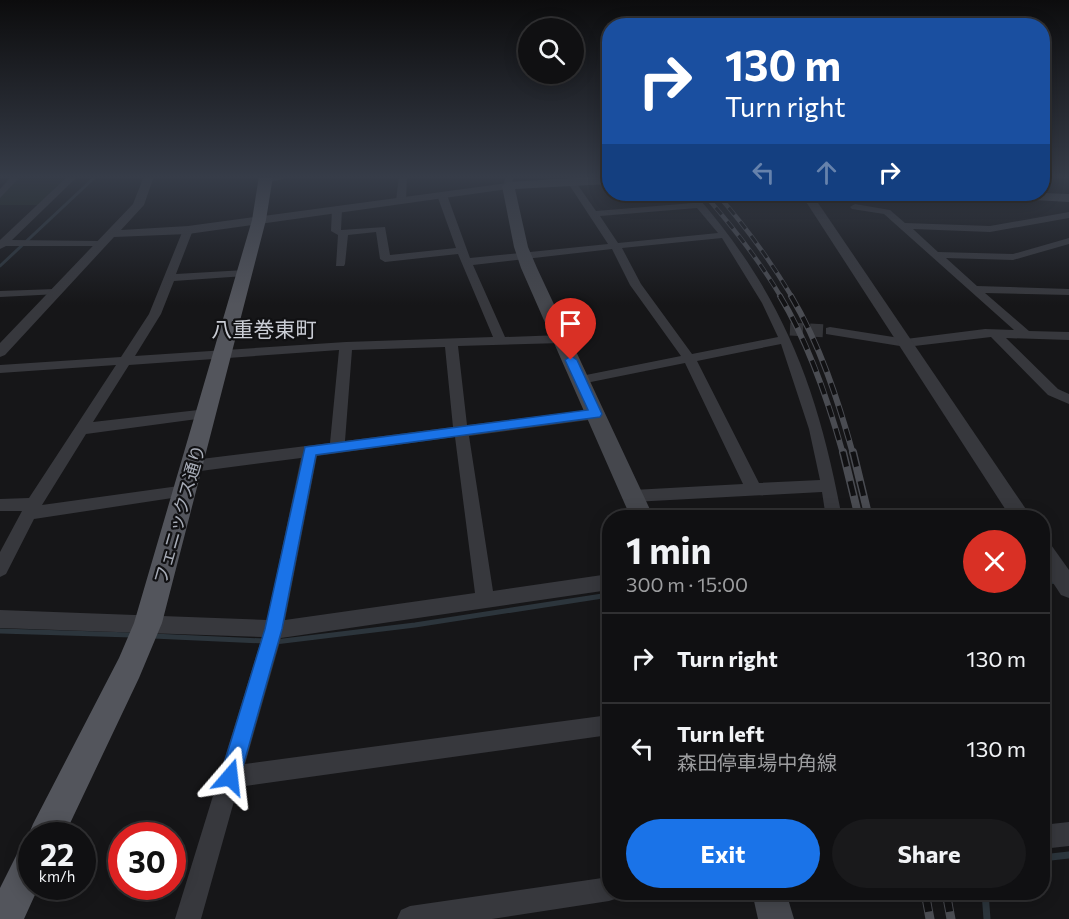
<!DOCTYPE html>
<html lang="en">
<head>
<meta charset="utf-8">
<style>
	:root { --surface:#101012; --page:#19191b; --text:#f1f3f6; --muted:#9c9d9f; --line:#303032; --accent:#1a73e8 }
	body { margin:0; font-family:Commissioner,"Noto Sans JP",sans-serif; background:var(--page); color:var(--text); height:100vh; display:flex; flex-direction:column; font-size:22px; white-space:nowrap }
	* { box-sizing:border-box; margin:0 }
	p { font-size:20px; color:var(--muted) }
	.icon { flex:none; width:33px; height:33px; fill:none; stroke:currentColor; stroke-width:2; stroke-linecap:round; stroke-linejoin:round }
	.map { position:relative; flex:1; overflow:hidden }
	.details { position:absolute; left:602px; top:510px; width:448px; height:390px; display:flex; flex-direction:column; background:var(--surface); border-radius:24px; box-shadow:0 3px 15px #0003,0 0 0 2px var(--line) }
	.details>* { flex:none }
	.guide { position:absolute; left:602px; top:18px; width:448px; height:183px; border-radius:24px; box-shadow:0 3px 15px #0003,0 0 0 2px var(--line); background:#1a4fa0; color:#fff; overflow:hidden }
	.buttons { position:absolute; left:518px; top:18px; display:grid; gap:12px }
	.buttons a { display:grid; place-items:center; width:66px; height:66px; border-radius:50%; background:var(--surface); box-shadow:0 3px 15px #0003,0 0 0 2px var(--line); font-size:30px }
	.speed { position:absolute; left:18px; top:822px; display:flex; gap:12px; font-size:30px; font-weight:700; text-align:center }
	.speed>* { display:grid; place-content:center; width:78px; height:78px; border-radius:50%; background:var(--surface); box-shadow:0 3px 15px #0003,0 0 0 2px var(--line); line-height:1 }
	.speed small { font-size:15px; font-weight:400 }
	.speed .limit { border:9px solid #d22; background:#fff; color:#111 }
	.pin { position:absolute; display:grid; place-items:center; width:51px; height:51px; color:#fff; margin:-62px -26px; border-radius:50% 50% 50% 0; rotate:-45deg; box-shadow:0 0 6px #0007 }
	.pin .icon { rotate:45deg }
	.me { position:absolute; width:66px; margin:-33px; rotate:17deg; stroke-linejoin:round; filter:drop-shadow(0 0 4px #0008) }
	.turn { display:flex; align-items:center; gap:21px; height:126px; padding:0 24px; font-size:27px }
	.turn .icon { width:78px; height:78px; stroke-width:2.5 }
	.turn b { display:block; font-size:42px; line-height:51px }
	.lanes { display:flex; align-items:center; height:57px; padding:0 24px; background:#0003; justify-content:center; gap:30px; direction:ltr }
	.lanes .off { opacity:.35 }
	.round { display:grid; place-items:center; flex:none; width:63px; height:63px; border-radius:32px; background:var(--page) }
	.summary { display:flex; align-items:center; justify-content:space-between; height:102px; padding:0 24px }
	h1 { font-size:36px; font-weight:700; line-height:45px }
	.primary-button { display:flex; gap:12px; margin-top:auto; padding:12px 24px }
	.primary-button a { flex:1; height:69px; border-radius:36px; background:var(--accent); color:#fff; font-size:24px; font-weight:700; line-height:69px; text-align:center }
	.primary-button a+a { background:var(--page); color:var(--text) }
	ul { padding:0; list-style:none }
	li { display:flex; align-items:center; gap:18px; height:90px; padding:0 24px; border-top:2px solid var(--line) }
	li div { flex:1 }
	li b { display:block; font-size:22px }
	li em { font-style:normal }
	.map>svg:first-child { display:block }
	.green { fill:#1e261f }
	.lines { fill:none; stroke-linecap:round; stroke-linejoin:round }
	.stream-far2 { stroke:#2c353c; stroke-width:3 }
	.stream-far1 { stroke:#2c353c; stroke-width:5 }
	.stream { stroke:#2c353c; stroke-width:7 }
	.minor-tunnel { stroke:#333438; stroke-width:13; stroke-dasharray:13 7; stroke-linecap:butt }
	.minor { fill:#37383d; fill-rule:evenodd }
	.tertiary { fill:#37383d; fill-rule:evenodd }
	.secondary { fill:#45474d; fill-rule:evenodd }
	.primary { fill:#53555c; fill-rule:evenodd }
	.rail-far3-casing { stroke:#4a4c52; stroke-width:4.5 }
	.rail-far2-casing { stroke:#4a4c52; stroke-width:6 }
	.rail-far1-casing { stroke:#4a4c52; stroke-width:8 }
	.rail-casing { stroke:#4a4c52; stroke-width:9 }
	.rail-far3 { stroke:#111113; stroke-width:3; stroke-dasharray:9; stroke-linecap:butt }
	.rail-far2 { stroke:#111113; stroke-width:4; stroke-dasharray:12; stroke-linecap:butt }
	.rail-far1 { stroke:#111113; stroke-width:5; stroke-dasharray:15; stroke-linecap:butt }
	.rail { stroke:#111113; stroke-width:7; stroke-dasharray:20; stroke-linecap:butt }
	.route { fill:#1a73e8; stroke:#114b97; stroke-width:1.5 }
	.labels { text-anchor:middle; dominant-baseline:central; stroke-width:4.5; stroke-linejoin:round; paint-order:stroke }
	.street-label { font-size:18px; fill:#a8adb8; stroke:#111113 }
	.quarter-label { font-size:21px; fill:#c9ccd4; stroke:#111113 }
</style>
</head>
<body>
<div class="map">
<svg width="1069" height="919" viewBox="0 0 1069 919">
	<rect width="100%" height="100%" fill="#161618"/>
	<path class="green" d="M 73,176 L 38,205 L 0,205 L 0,195 L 16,177 Z"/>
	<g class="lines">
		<path class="stream-far2" d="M 0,266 L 96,176"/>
		<g class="stream-far1">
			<path d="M 1042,581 L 1069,582"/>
			<path d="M 0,631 L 132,635"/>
			<path d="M 153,636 L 264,641"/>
			<path d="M 275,642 L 415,625 L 609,595"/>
		</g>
		<g class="stream">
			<path d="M 1042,858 L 1069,855"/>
			<path d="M 985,892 L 987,919"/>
		</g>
		<path class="minor-tunnel" d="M 790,329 L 830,331"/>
		<g class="minor">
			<path d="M 12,176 L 20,177 L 0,198 L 0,189 Z"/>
			<path d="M 68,176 L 78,176 L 12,240 L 101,241 L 106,244 L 105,246 L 6,246 L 0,249 L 0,240 Z"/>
			<path d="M 271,176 L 296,176 L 265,183 L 261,180 Z"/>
			<path d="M 399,176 L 407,176 L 406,201 L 401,204 L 396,201 Z"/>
			<path d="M 506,176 L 514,176 L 511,188 L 503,186 Z"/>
			<path d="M 569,181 L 575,181 L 596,211 L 693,203 L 685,194 L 695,194 C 783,294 818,388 842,518 L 826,518 L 822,492 L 633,502 L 627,500 L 625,496 L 627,492 L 633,490 L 743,484 L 685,363 L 581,384 L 574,380 L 581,376 L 681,356 L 630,285 L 612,249 L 473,265 L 505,337 L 562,335 L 568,339 L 562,343 L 458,346 L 467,425 L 596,409 L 603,414 L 596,419 L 469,436 L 493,591 L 609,574 L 609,590 L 281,638 L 245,764 L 609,715 L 609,735 L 238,787 L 201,919 L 175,919 L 262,637 L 0,628 L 0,610 L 267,620 L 301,458 L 193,472 L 188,470 L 185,466 L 188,462 L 193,460 L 330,443 L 339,350 L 129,365 L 93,422 L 207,409 L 212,411 L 214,414 L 212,417 L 86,434 L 42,505 L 186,485 L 192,487 L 194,491 L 192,495 L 34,519 L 6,574 L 0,577 L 0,552 L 22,511 L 0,511 L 0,499 L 29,498 L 116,365 L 0,373 L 0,365 L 121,357 L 149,314 L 183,230 L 188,227 L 193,230 L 176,274 L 245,270 L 250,273 L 245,276 L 174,281 L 161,314 L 135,356 L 346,342 L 493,337 L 458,254 L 385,262 L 380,259 L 376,232 L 348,235 L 345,264 L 344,266 L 336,266 L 338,235 L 331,231 L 332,209 L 337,206 L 342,209 L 341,230 L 385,227 L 390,255 L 456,248 L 437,195 L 442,192 L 447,195 L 470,258 L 608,244 L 568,183 ZM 697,208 L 718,233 L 618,243 L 600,216 ZM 722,238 L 762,303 L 778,337 L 692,354 L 641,284 L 622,248 ZM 781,344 L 809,429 L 820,480 L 759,483 L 697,361 ZM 445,347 L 453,427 L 345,441 L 352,350 ZM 455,437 L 475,593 L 285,620 L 317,456 Z"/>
			<path d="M 855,204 L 890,210 L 905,223 L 990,226 L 1069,212 L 1069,218 L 990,232 L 913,229 L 938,252 L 1013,254 L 1069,238 L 1069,244 L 1013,260 L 946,258 L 977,286 L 1069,289 L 1069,295 L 985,293 L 1029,331 L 1069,332 L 1069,340 L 1006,338 L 1058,389 L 1069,394 L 1069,404 L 1048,395 L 991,337 L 906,347 L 826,334 L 826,328 L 830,327 L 906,339 L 985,329 L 1014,330 L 884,214 L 852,209 L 850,207 Z"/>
			<path d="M 55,289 L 59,290 L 59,294 L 0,297 L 0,291 Z"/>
			<path d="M 1069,822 L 1069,846 L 1042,849 L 1042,825 Z"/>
			<path d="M 609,877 L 609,892 L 620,892 L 618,898 L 609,901 L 492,919 L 397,919 L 401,910 L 410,906 Z"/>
		</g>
		<g class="tertiary">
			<path d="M 144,176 L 154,176 L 144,205 L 121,230 L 188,226 L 508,183 L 513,186 L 508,189 L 188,234 L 114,237 L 5,355 L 0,357 L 0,343 L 133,204 Z"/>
			<path d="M 801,194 L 812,194 L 1032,518 L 1011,518 Z"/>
			<path d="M 1042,540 L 1049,542 L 1069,570 L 1069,598 L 1061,595 L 1042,566 Z"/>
		</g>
		<g class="secondary">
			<path d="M 609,176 L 609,184 L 515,189 L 528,247 L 537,268 L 654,518 L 631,518 L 521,268 L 514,247 L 502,186 L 508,182 Z"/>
			<path d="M 1042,193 L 1069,194 L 1069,202 L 996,198 L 990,194 Z"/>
			<path d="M 752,892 L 786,892 L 794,919 L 758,919 Z"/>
		</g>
		<path class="primary" d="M 259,176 L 273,176 L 266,220 L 162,623 L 139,678 L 64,836 L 32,836 L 32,886 L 39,886 L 24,919 L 0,919 L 0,888 L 19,850 L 31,845 L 28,836 L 33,824 L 119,658 L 134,623 L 252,220 Z"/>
		<g class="rail-far3-casing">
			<g id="rail-far3">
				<path d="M 704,194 C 733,227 759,260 781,297"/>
				<path d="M 717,194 C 746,227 770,260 792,297"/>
			</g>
		</g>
		<g class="rail-far2-casing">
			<g id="rail-far2">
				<path d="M 780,296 C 809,344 828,400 843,454"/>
				<path d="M 791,296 C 820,345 838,400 853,454"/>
			</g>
		</g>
		<g class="rail-far1-casing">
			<g id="rail-far1">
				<path d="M 843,452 L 859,518"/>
				<path d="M 853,452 L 869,518"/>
			</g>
		</g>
		<g class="rail-casing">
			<g id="rail">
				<path d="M 925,892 L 930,919"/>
				<path d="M 946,892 L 951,919"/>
			</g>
		</g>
		<use href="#rail-far3" class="rail-far3"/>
		<use href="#rail-far2" class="rail-far2"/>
		<use href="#rail-far1" class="rail-far1"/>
		<use href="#rail" class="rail"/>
	</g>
	<linearGradient id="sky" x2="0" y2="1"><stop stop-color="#0c0c0d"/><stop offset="0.58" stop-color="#363c48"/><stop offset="1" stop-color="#363c48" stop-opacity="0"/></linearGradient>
	<rect width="1069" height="305" fill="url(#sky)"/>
	<path class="route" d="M 571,356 L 577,360 L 602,414 L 600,417 L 316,455 L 282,629 L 240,777 L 237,784 L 230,787 L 223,784 L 220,777 L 265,629 L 305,447 L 588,410 L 565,360 Z"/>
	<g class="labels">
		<g class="street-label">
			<text transform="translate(179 514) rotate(-74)">フェニックス通り</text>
		</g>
		<g class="quarter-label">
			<text x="264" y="328">八重巻東町</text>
		</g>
	</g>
</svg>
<div class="buttons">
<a><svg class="icon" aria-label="search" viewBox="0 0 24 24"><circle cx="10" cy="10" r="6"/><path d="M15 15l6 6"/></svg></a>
</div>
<div class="speed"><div>22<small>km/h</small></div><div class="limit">30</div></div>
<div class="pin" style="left:571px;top:360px;background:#d93025"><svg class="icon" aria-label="arrive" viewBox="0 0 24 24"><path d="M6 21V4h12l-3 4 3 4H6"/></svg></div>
<svg class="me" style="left:230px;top:777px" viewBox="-20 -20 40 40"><path d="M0-17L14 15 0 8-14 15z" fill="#1a73e8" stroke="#fff" stroke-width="4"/></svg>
<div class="guide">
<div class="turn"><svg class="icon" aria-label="right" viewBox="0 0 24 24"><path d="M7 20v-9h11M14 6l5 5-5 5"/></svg><div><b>130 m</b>Turn right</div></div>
<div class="lanes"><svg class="icon off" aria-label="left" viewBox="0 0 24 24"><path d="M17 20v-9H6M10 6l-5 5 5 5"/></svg><svg class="icon off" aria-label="ahead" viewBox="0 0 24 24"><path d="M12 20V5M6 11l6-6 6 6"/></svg><svg class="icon" aria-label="right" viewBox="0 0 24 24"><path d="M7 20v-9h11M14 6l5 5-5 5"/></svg></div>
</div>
<section class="details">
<div class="summary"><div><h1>1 min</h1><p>300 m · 15:00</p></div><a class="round" style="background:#d93025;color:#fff"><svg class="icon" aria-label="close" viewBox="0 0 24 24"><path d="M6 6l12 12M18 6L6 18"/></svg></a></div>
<ul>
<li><svg class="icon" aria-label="right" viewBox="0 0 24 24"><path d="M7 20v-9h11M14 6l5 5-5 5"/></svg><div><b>Turn right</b></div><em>130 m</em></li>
<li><svg class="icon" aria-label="left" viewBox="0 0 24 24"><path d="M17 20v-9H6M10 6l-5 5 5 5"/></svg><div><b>Turn left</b><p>森田停車場中角線</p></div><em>130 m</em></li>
</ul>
<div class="primary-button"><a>Exit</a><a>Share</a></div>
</section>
</div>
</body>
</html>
